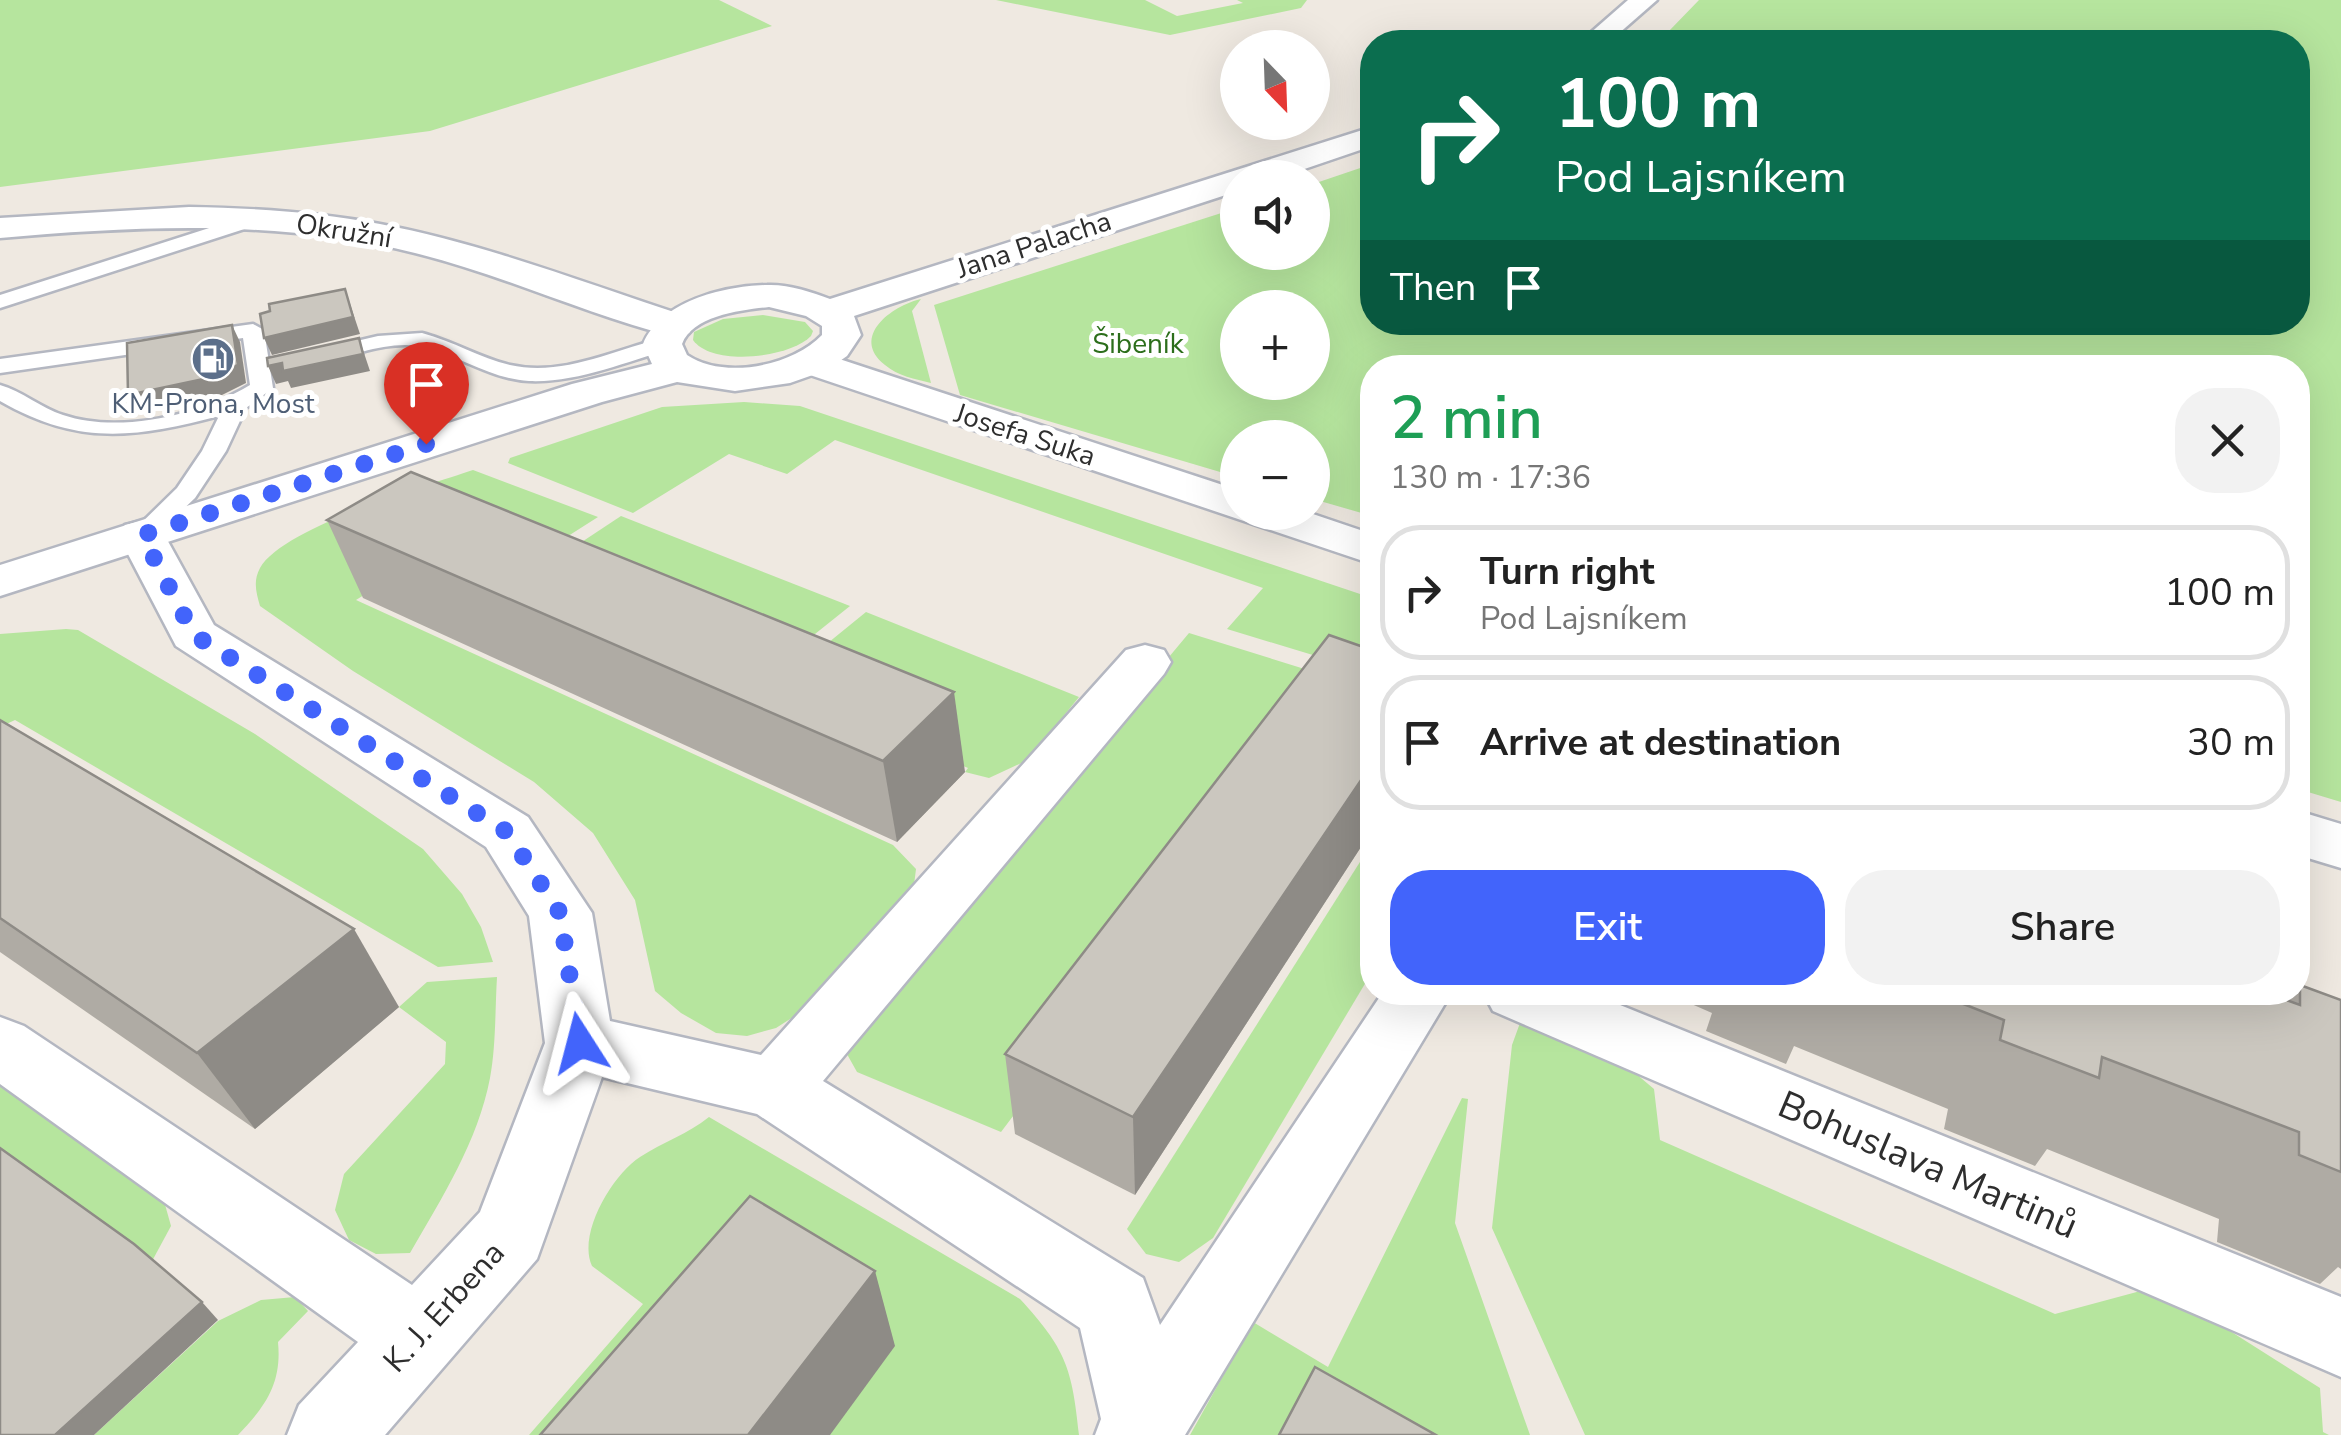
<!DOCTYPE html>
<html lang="en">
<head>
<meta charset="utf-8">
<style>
	:root { --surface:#fff; --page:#f2f2f2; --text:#222; --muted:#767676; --line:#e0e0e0; --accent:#4264fb }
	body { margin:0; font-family:"Nunito Sans",sans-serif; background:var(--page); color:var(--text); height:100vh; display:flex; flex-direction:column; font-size:38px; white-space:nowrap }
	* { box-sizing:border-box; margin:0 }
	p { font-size:32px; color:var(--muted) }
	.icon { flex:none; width:55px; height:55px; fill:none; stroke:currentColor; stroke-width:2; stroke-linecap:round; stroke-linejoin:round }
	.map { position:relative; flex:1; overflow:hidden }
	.details { position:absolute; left:1360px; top:355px; width:950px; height:650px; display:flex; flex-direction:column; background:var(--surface); border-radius:40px; box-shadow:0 10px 40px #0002 }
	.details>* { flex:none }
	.top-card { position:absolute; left:1360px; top:30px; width:950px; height:305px; border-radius:40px; box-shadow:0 10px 40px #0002; background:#0b6e4f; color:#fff; overflow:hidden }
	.needle { width:65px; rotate:157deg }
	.tools { position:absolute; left:1220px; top:30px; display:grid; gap:20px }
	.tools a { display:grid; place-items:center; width:110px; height:110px; border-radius:50%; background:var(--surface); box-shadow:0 10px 40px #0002; font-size:50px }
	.pin { position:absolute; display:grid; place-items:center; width:85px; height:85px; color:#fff; margin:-102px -42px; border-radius:50% 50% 50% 0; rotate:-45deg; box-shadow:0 0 10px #0007 }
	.pin .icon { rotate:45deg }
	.me { position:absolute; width:110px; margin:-55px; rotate:351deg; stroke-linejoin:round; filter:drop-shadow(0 0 8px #0008) }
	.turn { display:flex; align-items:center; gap:35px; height:210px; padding:0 30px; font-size:45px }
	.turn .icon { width:130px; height:130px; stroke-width:2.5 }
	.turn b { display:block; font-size:70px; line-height:85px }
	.then { display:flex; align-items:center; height:95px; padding:0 30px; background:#0003; gap:20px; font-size:38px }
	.round { display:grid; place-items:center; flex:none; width:105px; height:105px; border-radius:40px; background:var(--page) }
	.headline { display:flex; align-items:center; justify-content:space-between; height:170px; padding:0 30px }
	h1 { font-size:60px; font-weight:600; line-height:75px; color:#1e9e55 }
	.action { display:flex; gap:20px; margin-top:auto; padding:20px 30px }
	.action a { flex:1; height:115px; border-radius:40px; background:var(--accent); color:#fff; font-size:40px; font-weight:600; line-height:115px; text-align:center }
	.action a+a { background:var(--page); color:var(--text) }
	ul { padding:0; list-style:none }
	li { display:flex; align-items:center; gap:30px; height:135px; margin:0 20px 15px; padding:0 10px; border:5px solid var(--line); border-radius:40px }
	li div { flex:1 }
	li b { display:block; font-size:38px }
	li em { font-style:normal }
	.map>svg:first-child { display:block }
	.green { fill:#b6e59e; fill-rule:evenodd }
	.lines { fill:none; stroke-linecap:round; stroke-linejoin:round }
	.lane-casing { stroke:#b4b7c1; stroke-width:5 }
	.street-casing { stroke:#b4b7c1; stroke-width:5 }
	.secondary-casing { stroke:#b4b7c1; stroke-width:5 }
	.lane { fill:#fff; fill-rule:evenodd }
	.street { fill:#fff; fill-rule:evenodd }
	.secondary { fill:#fff; fill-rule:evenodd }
	.wall { fill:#afaba4 }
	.shaded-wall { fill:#8e8b86 }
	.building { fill:#cbc7bf; stroke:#8e8b86; stroke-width:2.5 }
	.route { stroke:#4264fb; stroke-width:18; stroke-dasharray:0 32.4 }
	.labels { text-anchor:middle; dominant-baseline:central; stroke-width:10; stroke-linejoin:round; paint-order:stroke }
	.far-street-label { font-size:28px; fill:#2e2e2e; stroke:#fff }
	.far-park-label { font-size:28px; fill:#2c6e1b; stroke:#fff }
	.far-service-label { font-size:28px; fill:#4e5e75; stroke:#fff }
	.street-label { font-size:32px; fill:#2e2e2e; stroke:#fff }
	.near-street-label { font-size:38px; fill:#2e2e2e; stroke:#fff }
</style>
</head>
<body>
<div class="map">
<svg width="2341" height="1435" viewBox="0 0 2341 1435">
	<rect width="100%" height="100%" fill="#efe9e1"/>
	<g class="green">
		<path d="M 0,0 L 719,0 L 772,26 L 430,131 L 0,187 Z"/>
		<path d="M 996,0 L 1145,0 L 1177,16 L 1243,3 L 1237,0 L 1307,0 L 1301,8 L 1170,35 Z"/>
		<path d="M 1699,0 L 2341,0 L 2341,802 L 2298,789 L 2298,368 L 1372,368 L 1372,516 L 1313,499 L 1312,438 L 1238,438 L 1237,477 L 960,395 L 934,305 L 1237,208 L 1238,252 L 1312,252 L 1313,184 L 1372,164 L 1372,322 L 2298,322 L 2298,42 L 1651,42 L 1669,31 ZM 1238,308 L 1312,308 L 1312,382 L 1238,382 Z"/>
		<path d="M 921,299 L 912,311 L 931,383 C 915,379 898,376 885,365 C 850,337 891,306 921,299 Z"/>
		<path d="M 763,315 L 805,322 L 813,331 L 811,336 C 790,358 712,367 693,340 L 694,332 L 723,319 Z"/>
		<path d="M 744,402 L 800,406 L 1372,598 L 1372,673 L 1227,629 L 1263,588 L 835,440 L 787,474 L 729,454 L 633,513 L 508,463 L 510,458 L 662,407 Z"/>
		<path d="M 473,470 L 598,517 L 510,573 L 443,545 L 356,600 L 893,845 L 916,869 L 914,885 L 900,906 L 812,1005 L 776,1028 L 747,1036 L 716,1033 L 681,1013 L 655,991 L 635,900 L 593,833 L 534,782 L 353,671 L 260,606 C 256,592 253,581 260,568 C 283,527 426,486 473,470 Z"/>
		<path d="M 621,516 L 850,606 L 785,658 L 553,561 Z"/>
		<path d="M 866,612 L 1079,697 L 1028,760 L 989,778 L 965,772 L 968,768 L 775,686 Z"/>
		<path d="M 66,629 L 78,630 L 255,734 L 423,849 L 462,894 L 481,927 L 493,962 L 438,967 L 15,720 L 0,727 L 0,634 Z"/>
		<path d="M 1189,633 L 1372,690 L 1319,710 L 1001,1132 L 857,1072 L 843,1047 Z"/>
		<path d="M 1372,843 L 1372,972 L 1213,1238 L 1179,1262 L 1146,1254 L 1127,1229 Z"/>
		<path d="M 497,977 C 495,1010 496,1046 490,1078 C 478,1141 442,1198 410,1253 L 376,1254 L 349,1240 L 335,1210 L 344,1174 L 445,1064 L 446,1042 L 399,1007 L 427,982 Z"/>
		<path d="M 1524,1012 L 1609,1051 L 1654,1089 L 1660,1140 L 2055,1314 L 2159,1286 L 2320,1388 L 2323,1432 L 2329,1435 L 1585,1435 L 1492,1228 L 1512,1045 Z"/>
		<path d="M 0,1086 L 164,1201 L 171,1226 L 151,1263 L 0,1171 Z"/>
		<path d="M 1462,1098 L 1468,1099 L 1455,1223 L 1530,1435 L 1190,1435 L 1253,1322 L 1328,1367 Z"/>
		<path d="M 709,1117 L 1020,1299 C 1066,1349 1072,1368 1079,1435 L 529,1435 L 643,1304 L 592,1266 C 577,1234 613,1174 640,1157 C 663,1142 688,1134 709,1117 Z"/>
		<path d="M 295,1297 L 308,1311 L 278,1342 C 282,1383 266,1406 238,1435 L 94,1435 L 218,1321 L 261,1300 Z"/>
	</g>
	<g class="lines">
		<g class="lane-casing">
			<g id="lane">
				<path d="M 256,213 L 265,219 L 263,223 L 0,308 L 0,295 Z"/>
				<path d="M 253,324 L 264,330 L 273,388 L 246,408 L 226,451 L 195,498 L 151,540 L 142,543 L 129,535 L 177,488 L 202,451 L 219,416 C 135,438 78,446 0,401 L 0,385 C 22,391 41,408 63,415 C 119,434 201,415 250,385 L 243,338 L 0,373 L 0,359 Z"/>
				<path d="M 422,333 C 453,341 480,358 510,365 C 562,377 614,350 663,338 L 674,344 L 671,349 C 625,362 577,383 529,381 C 491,379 462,357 427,348 C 394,338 354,355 322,363 L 311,356 L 314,351 L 378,336 Z"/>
			</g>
		</g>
		<g class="street-casing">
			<g id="street">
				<path d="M 189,207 C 253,208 317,212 380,224 C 486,244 587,284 689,317 L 694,325 L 689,333 L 675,337 C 587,315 504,275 415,253 C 279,219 138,226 0,238 L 0,218 Z"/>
				<path d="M 812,350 L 1238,490 L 1238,512 L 1307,512 L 1372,534 L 1372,564 L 798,371 L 792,362 L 798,353 Z"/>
				<path d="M 142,521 L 159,525 L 214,625 L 528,817 L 592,913 L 610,1021 L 761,1055 L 1126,650 L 1145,645 L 1164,650 L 1171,662 L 1164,674 L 823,1081 L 1143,1278 L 1160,1325 L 1383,992 L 1452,992 L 1185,1435 L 1095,1435 L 1101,1419 L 1080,1328 L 757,1114 L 602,1077 L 537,1259 L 385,1435 L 287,1435 L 299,1405 L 358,1342 L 0,1084 L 0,1017 L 24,1026 L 412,1285 L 480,1212 L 545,1043 L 529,916 L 486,847 L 176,646 L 118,535 L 125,525 Z"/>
				<path d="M 2298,811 L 2341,824 L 2341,868 L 2298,855 Z"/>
				<path d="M 1483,992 L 1588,992 L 2341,1297 L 2341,1377 L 1493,1011 Z"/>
			</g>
		</g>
		<g class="secondary-casing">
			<g id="secondary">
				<path d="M 1628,0 L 1657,0 L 1609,42 L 1580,42 Z"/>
				<path d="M 1372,127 L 1372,146 L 1278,178 L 1238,178 L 1238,191 L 854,316 L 861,335 L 847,356 L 827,370 L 790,383 L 735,391 L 677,382 L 602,402 L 0,596 L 0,565 L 572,384 L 652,364 L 643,344 C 661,301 724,286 767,285 C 788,284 811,292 830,299 ZM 769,307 L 806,316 L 822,326 L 822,335 C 792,366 724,380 687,355 L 682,344 C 693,315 743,310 769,307 Z"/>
			</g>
		</g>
		<use href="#lane" class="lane"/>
		<use href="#street" class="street"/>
		<use href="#secondary" class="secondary"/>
	</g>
	<g class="wall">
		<path d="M 327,520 L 965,772 L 897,842 L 363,598 Z"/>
		<path d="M 0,720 L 399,1007 L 255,1129 L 0,952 Z"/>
		<path d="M 1372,830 L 1135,1195 L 1015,1134 L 1005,1054 Z"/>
		<path d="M 2300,985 L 2341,1000 L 2341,1269 L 2338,1267 L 2320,1284 L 2217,1242 L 2219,1219 L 2047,1149 L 2035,1166 L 1944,1129 L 1948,1109 L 1794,1046 L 1786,1064 L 1706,1031 L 1712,1013 L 1664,992 L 2264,992 L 2287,1001 L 2294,992 L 2298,992 L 2298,988 Z"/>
	</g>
	<g class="shaded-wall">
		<path d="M 345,289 L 360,334 L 272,355 L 264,338 Z"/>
		<path d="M 232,325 L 240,342 L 246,383 L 222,395 L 137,413 L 128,395 Z"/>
		<path d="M 359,338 L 370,371 L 291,388 L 288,381 L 276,384 L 268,366 Z"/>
		<path d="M 954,692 L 965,772 L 897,842 L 883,761 Z"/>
		<path d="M 1372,764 L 1372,830 L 1135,1195 L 1133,1117 Z"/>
		<path d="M 354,929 L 399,1007 L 255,1129 L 197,1053 Z"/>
		<path d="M 875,1271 L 895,1346 L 830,1435 L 748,1435 Z"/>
		<path d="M 202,1302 L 218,1320 L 94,1435 L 55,1435 Z"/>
	</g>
	<g class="building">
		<path d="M 345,289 L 353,317 L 264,338 L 260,314 L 270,311 L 269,304 Z"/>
		<path d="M 232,325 L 238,365 L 213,377 L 128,395 L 127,343 Z"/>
		<path d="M 359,338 L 363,354 L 283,371 L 282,363 L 268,366 L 267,358 Z"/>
		<path d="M 411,472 L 954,692 L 883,761 L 327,520 Z"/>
		<path d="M 1329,635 L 1372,650 L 1372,764 L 1133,1117 L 1005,1054 Z"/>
		<path d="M 0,720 L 354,929 L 197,1053 L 0,918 Z"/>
		<path d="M 2300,985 L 2341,1000 L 2341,1172 L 2299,1155 L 2299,1132 L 2102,1057 L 2099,1078 L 2000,1040 L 2004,1020 L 1933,992 L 2264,992 L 2300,1005 Z"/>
		<path d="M 0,1148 L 134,1244 L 202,1302 L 55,1435 L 0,1435 Z"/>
		<path d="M 750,1196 L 875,1271 L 748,1435 L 540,1435 Z"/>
		<path d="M 1315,1367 L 1436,1435 L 1279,1435 Z"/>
	</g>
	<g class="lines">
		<path class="route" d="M 426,444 L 142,535 L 194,635 L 507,832 L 560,913 L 580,1043"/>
	</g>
	<defs>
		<g id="fuel-disc" transform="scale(2.25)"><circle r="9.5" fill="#5c6f8a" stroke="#fff"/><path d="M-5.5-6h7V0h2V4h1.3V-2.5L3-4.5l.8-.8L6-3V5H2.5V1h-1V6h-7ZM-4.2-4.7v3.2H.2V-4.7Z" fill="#fff"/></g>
	</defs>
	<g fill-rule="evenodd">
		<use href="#fuel-disc" x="213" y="359"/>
	</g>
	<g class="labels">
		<g class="far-street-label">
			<text transform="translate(344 231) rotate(9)">Okružní</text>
			<text transform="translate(1034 245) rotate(-18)">Jana Palacha</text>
			<text transform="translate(1025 435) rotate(18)">Josefa Suka</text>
		</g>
		<g class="far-park-label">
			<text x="1138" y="344">Šibeník</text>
		</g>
		<g class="far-service-label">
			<text x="213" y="404">KM-Prona, Most</text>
		</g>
		<g class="street-label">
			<text transform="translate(444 1307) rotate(-48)">K. J. Erbena</text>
		</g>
		<g class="near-street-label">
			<text transform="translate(1928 1165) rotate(23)">Bohuslava Martinů</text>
		</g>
	</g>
</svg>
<div class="tools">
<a><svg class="needle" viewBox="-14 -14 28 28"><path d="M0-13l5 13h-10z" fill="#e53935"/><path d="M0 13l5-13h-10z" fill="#767676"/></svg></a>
<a><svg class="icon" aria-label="sound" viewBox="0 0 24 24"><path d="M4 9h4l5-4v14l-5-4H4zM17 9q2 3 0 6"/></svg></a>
<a>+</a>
<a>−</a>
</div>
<div class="pin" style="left:426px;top:444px;background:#d93025"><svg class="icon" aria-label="arrive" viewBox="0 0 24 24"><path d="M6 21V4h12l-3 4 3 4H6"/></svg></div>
<svg class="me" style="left:580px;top:1043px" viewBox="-20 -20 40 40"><path d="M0-17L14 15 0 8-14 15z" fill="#4264fb" stroke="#fff" stroke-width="4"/></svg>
<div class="top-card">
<div class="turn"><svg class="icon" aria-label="right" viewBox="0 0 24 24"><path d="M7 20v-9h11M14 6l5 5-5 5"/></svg><div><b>100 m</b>Pod Lajsníkem</div></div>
<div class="then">Then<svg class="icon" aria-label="arrive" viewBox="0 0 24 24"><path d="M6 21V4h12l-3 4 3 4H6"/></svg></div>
</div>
<section class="details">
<div class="headline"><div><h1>2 min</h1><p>130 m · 17:36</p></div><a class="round"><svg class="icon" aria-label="close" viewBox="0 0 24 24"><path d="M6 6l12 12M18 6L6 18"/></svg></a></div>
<ul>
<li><svg class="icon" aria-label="right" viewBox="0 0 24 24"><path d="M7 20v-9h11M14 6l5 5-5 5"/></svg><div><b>Turn right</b><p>Pod Lajsníkem</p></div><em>100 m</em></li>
<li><svg class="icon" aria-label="arrive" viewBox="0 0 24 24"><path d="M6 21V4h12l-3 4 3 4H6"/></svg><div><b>Arrive at destination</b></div><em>30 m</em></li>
</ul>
<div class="action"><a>Exit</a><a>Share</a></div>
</section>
</div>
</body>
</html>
